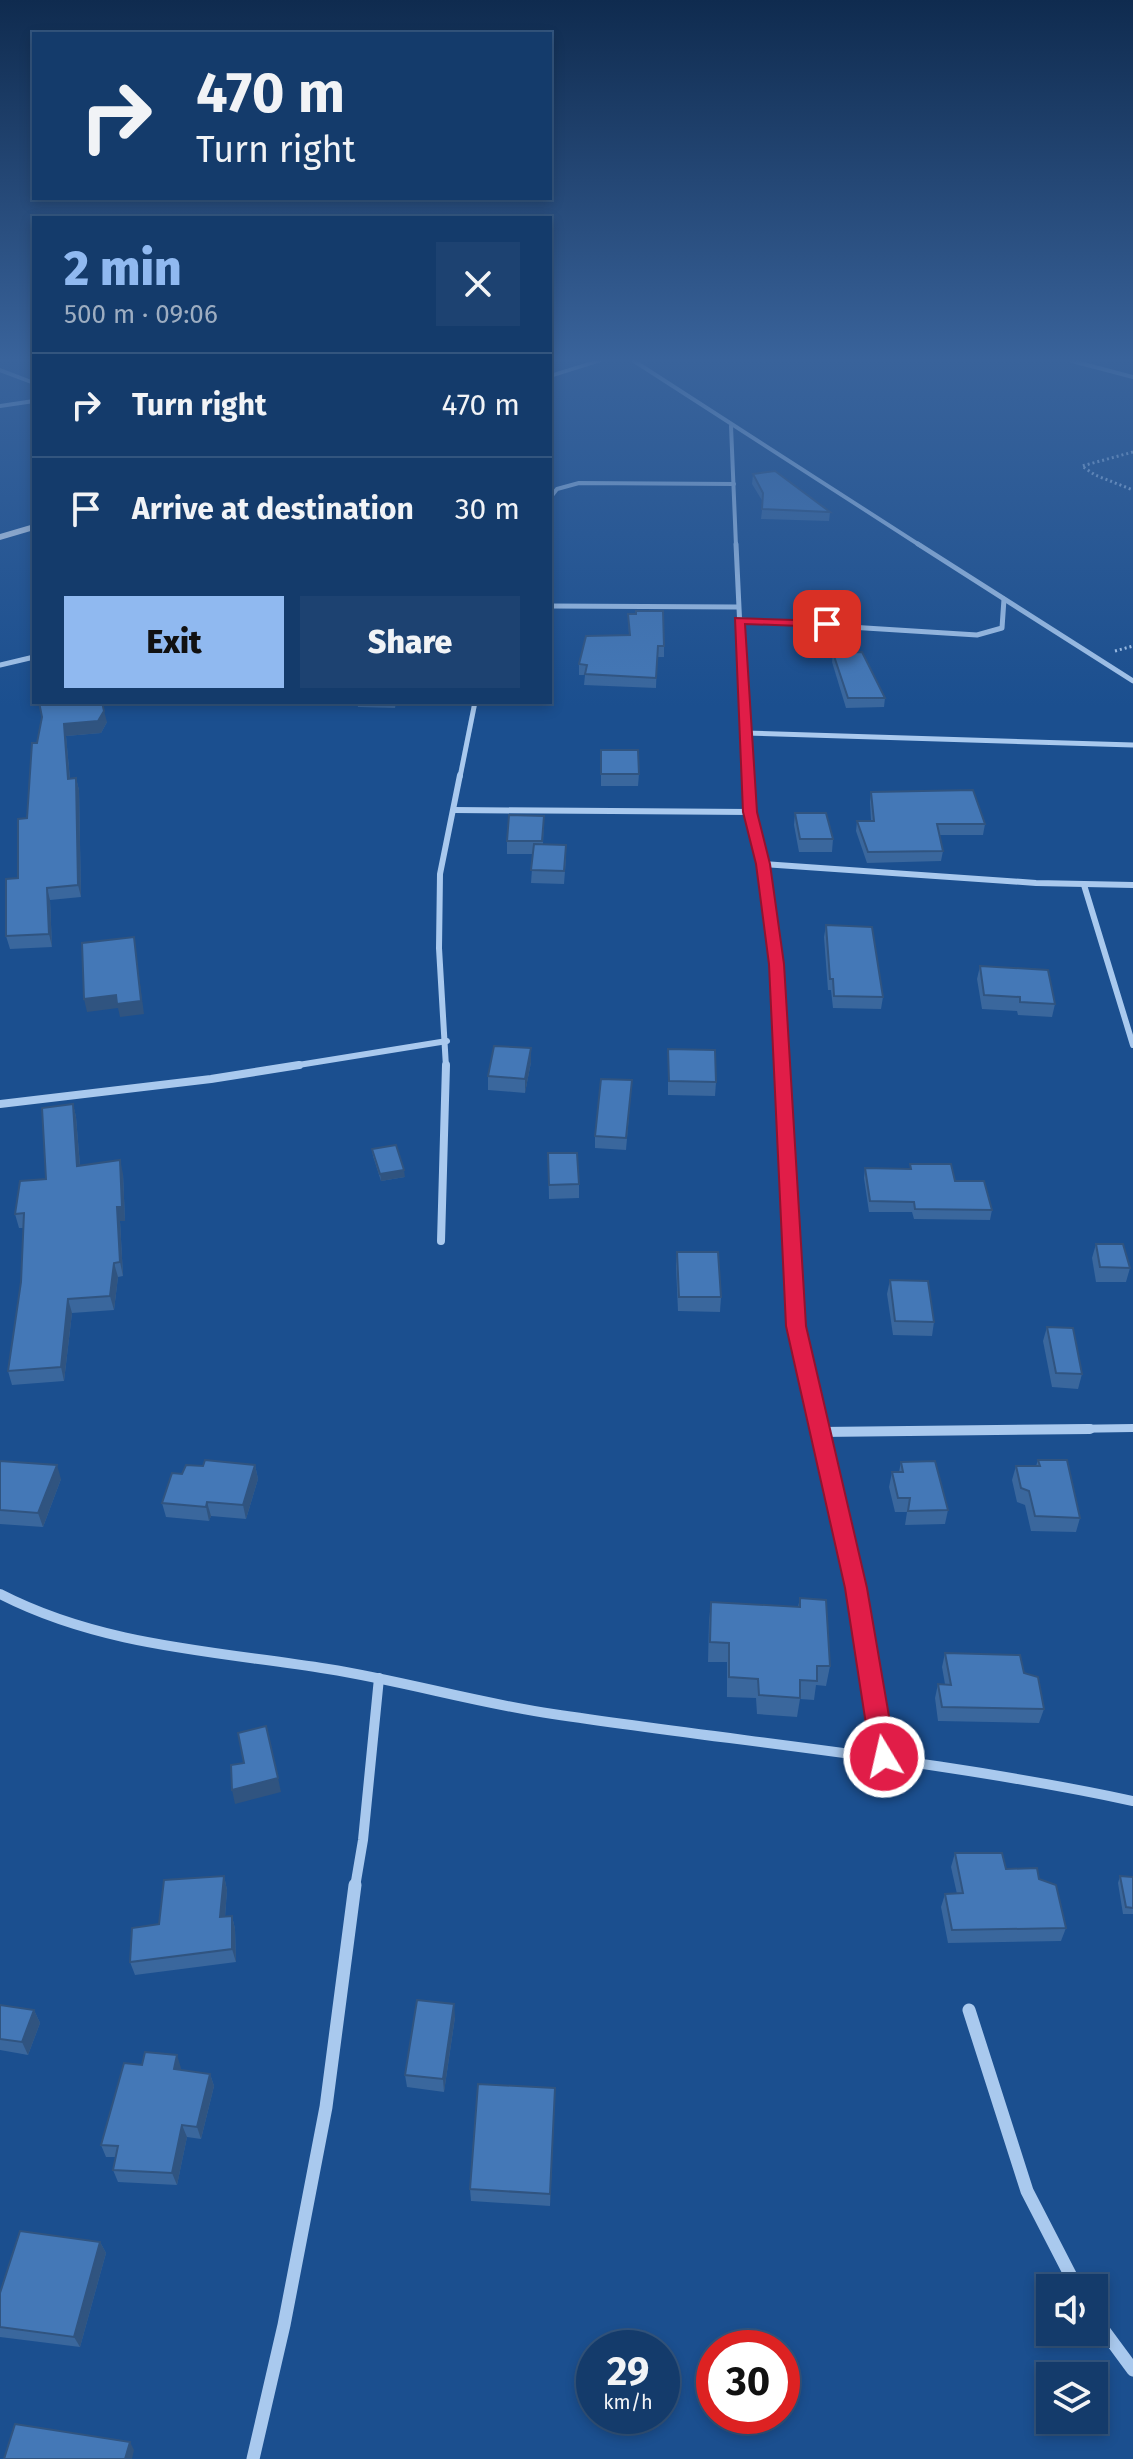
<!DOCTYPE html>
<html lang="en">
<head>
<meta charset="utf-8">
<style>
	:root { --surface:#143b6b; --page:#1d4271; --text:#f1f3f6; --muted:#9dadc1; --line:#33557e; --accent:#90b9f0 }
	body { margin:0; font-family:"Fira Sans",sans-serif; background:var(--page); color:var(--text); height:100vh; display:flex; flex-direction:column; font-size:30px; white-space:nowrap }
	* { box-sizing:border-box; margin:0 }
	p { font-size:26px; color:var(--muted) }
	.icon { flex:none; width:44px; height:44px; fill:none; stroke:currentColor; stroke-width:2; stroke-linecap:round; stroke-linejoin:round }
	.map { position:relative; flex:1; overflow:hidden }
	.details { position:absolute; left:32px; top:216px; width:520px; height:488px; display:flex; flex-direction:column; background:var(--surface); border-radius:0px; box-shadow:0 4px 12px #0003,0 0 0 2px var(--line) }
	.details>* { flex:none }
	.hud { position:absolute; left:32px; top:32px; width:520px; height:168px; border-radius:0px; box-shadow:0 4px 12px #0003,0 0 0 2px var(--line); background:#143b6b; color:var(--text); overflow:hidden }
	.tools { position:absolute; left:1036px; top:2274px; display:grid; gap:16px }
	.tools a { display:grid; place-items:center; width:72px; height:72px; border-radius:0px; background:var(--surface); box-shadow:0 4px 12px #0003,0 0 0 2px var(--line); font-size:40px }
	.speed { position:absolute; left:576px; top:2330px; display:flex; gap:16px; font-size:40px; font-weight:700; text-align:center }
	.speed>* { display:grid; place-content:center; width:104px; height:104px; border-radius:50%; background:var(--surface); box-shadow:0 4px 12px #0003,0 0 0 2px var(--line); line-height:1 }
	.speed small { font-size:20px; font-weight:400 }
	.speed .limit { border:12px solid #d22; background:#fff; color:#111 }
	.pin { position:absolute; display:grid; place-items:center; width:68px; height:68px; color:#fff; margin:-34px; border-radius:16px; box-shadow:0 4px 12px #0006 }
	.me { position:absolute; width:88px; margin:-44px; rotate:351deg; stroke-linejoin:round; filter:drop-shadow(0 0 6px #0008) }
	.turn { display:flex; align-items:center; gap:28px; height:168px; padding:0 32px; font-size:36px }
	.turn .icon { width:104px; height:104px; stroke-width:2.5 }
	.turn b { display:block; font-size:56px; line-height:68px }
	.round { display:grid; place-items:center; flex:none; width:84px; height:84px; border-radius:0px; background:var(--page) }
	.overview { display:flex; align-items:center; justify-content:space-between; height:136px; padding:0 32px }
	h1 { font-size:48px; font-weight:800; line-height:60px; color:var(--accent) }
	.cta { display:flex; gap:16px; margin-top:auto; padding:16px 32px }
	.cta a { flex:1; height:92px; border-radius:0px; background:var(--accent); color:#111; font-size:32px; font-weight:800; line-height:92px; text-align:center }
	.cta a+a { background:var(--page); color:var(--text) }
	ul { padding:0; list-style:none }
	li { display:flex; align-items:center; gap:24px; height:104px; padding:0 32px; border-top:2px solid var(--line) }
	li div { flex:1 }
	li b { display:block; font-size:30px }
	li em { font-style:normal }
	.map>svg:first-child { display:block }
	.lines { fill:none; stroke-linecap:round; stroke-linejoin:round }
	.path { stroke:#a9c9ee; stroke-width:3; stroke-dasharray:2 3; stroke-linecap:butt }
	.minor-far5 { stroke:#a9c9ee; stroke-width:4 }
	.minor-far4 { stroke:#a9c9ee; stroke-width:5 }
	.minor-far3 { stroke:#a9c9ee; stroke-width:6 }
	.minor-far2 { stroke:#a9c9ee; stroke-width:8 }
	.minor-far1 { stroke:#a9c9ee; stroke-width:10 }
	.minor { stroke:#a9c9ee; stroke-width:13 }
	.secondary { fill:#d6e6fa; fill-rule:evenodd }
	.wall { fill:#3a679d }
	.shaded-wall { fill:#305480 }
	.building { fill:#4478b7; stroke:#305480; stroke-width:2 }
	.route { fill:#e11d48; stroke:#92132f; stroke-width:2 }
</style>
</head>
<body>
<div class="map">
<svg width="1133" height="2459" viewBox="0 0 1133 2459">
	<rect width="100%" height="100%" fill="#1b4f8f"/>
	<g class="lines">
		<g class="path">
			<path d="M 1133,452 L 1082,466 L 1095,475 L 1133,490"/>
			<path d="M 1115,651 L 1133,646"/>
		</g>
		<g class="minor-far5">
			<path d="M 634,361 L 921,546"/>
			<path d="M 1072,361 L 1133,377"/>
			<path d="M 0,370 L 34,383"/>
			<path d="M 0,406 L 34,401"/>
			<path d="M 731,426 L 736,546"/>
			<path d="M 550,498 L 557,489 L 579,483 L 734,484"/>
		</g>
		<g class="minor-far4">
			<path d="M 736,544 L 747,777"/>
			<path d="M 918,544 L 1133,681"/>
			<path d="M 550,606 L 737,607"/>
			<path d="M 739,620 L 977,635 L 1002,628 L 1004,599"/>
			<path d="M 0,665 L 34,657"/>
			<path d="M 745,733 L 1133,745"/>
			<path d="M 460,777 L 475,702"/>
		</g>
		<g class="minor-far3">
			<path d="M 747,775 C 749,806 758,835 763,865 C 775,932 778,1000 782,1067"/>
			<path d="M 454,810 L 750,812"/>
			<path d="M 763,864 L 1036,883 L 1133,885"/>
			<path d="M 1084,885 L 1133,1045"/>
			<path d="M 286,1067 L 447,1041"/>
			<path d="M 446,1067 L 439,948 L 440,874 L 460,775"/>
		</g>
		<g class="minor-far2">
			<path d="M 782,1065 L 796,1326 L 820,1431"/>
			<path d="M 0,1104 L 211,1079 L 299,1065"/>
			<path d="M 441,1241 L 446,1065"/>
			<path d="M 934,1431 L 1133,1428"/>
		</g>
		<g class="minor-far1">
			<path d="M 819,1429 L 856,1588 L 884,1757"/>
			<path d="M 821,1432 L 1090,1429"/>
			<path d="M 0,1594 C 103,1647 216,1651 328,1669 C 404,1681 477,1703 553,1714 C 747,1743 941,1760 1133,1801"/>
			<path d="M 355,1887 L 363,1840 L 379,1678"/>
		</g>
		<g class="minor">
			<path d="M 969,2010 L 1027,2191 L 1077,2288"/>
			<path d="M 1094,2317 L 1133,2370"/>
			<path d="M 253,2459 L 284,2325 L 326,2107 L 355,1885"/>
		</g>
		<g class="secondary">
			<path d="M 592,361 L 604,361 L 550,378 L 550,374 Z"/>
			<path d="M 34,524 L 34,530 L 0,540 L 0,534 Z"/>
		</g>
	</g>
	<g class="wall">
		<path d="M 753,474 L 830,512 L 829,521 L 761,519 L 763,502 L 752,484 Z"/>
		<path d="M 628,614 L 664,646 L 664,657 L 657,657 L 656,688 L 584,685 L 585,675 L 579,675 L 579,664 L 629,635 Z"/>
		<path d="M 833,653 L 885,698 L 884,707 L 846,708 L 832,662 Z"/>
		<path d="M 357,702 L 396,702 L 395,708 L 358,707 Z"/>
		<path d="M 107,722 L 101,733 L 66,736 L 70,779 L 76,778 L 79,790 L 81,897 L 50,900 L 52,947 L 10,949 L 6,936 L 18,878 L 37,743 Z"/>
		<path d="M 601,750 L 639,774 L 638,786 L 601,786 Z"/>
		<path d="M 871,792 L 985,824 L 983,835 L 939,835 L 943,851 L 941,861 L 867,863 L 856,831 L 857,821 L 871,821 L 870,802 Z"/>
		<path d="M 795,813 L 833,839 L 832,852 L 799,852 L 794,825 Z"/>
		<path d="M 544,816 L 543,844 L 566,858 L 564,884 L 531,883 L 533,854 L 507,854 L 507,841 Z"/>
		<path d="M 826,925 L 883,997 L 881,1009 L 833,1008 L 831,990 L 828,990 L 824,937 Z"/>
		<path d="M 980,966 L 1055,1004 L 1052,1017 L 1018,1015 L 1017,1011 L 982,1009 L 977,979 Z"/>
		<path d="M 668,1049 L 716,1082 L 715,1096 L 668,1095 Z"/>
		<path d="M 531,1062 L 525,1093 L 488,1090 L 488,1076 Z"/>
		<path d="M 632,1080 L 626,1150 L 595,1148 L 595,1136 Z"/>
		<path d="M 73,1104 L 76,1117 L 80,1165 L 123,1174 L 125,1221 L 120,1221 L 123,1276 L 118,1277 L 114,1310 L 72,1313 L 64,1381 L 12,1385 L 8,1371 L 21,1282 L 24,1228 L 19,1228 L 15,1214 L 46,1179 Z"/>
		<path d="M 372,1149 L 405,1177 L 381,1181 L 373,1156 Z"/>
		<path d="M 548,1153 L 579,1184 L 579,1198 L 549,1199 Z"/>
		<path d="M 910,1164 L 955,1181 L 992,1210 L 990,1220 L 914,1219 L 912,1212 L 869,1212 L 864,1178 L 865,1168 L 910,1169 Z"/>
		<path d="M 1096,1244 L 1130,1268 L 1126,1282 L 1096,1282 L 1092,1258 Z"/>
		<path d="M 677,1252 L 721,1297 L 720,1312 L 678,1311 L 676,1266 Z"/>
		<path d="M 890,1280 L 934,1322 L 932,1336 L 893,1335 L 887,1294 Z"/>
		<path d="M 1047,1327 L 1082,1374 L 1078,1389 L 1052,1387 L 1043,1341 Z"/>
		<path d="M 1038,1460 L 1080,1518 L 1076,1532 L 1031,1531 L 1025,1505 L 1017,1502 L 1012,1480 L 1016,1466 L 1036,1466 Z"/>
		<path d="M 0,1461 L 61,1479 L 43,1527 L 0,1524 Z"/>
		<path d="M 901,1462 L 948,1510 L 945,1524 L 905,1525 L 907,1512 L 895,1512 L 889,1487 L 892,1472 L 899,1472 Z"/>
		<path d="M 255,1465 L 258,1479 L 246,1519 L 211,1516 L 209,1521 L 166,1517 L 162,1503 L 182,1474 L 203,1466 Z"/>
		<path d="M 800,1598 L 830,1666 L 826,1686 L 816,1685 L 814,1700 L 800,1699 L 797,1717 L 757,1714 L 756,1698 L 727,1697 L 727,1662 L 708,1662 L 709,1621 L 711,1602 L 798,1607 Z"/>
		<path d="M 945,1653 L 1024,1673 L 1044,1709 L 1039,1723 L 938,1721 L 935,1698 L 938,1684 L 945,1684 L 942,1667 Z"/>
		<path d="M 955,1853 L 1039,1879 L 1066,1928 L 1061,1941 L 948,1943 L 941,1907 L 945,1894 L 957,1894 L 951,1867 Z"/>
		<path d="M 224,1876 L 227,1890 L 225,1917 L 232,1916 L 235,1929 L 236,1962 L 135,1975 L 130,1962 L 159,1924 Z"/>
		<path d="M 1120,1876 L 1133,1877 L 1133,1914 L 1123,1914 L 1118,1883 Z"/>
		<path d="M 0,2005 L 34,2010 L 40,2023 L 28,2055 L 0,2050 Z"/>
		<path d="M 455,2017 L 444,2092 L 407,2087 L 405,2075 Z"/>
		<path d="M 181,2068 L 181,2070 L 210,2074 L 214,2086 L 201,2139 L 187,2137 L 177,2185 L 118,2182 L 113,2170 L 116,2157 L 106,2157 L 101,2145 Z"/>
		<path d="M 555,2088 L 550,2206 L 471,2201 L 470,2189 Z"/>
		<path d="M 100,2242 L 106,2253 L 80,2347 L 0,2337 L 0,2293 Z"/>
	</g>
	<g class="shaded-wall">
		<path d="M 104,711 L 107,722 L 101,733 L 66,736 L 71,791 L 68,779 L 64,724 Z"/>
		<path d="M 76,778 L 79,790 L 81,897 L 78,885 Z"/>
		<path d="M 47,888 L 50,900 L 52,947 L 49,934 Z"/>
		<path d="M 134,937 L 144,1014 L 120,1017 L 118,1008 L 87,1012 L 84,999 Z"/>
		<path d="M 531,1048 L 531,1062 L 525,1093 L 525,1079 Z"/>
		<path d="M 73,1104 L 76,1117 L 81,1179 L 77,1166 Z"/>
		<path d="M 120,1160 L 123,1174 L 125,1221 L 120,1221 L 123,1276 L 120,1262 L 117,1207 Z"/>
		<path d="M 404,1170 L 405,1177 L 381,1181 L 380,1174 Z"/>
		<path d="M 114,1263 L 118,1277 L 114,1310 L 110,1296 Z"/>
		<path d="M 68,1299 L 72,1313 L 64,1381 L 61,1367 Z"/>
		<path d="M 57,1465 L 61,1479 L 43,1527 L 38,1513 Z"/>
		<path d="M 255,1465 L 258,1479 L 246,1519 L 243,1505 Z"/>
		<path d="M 207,1502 L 211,1516 L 209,1521 L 206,1507 Z"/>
		<path d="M 278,1778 L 281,1792 L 235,1804 L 232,1790 Z"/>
		<path d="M 224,1876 L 227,1890 L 224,1930 L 220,1917 Z"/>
		<path d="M 232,1916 L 235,1929 L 236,1962 L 232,1949 Z"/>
		<path d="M 454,2004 L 455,2017 L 444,2092 L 443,2079 Z"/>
		<path d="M 34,2010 L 40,2023 L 28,2055 L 22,2042 Z"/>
		<path d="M 177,2055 L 181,2068 L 178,2082 L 174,2069 Z"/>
		<path d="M 210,2074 L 214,2086 L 201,2139 L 197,2127 Z"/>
		<path d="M 555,2088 L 555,2100 L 550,2206 L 550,2194 Z"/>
		<path d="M 182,2125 L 187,2137 L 177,2185 L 172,2173 Z"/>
		<path d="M 100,2242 L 106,2253 L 80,2347 L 74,2337 Z"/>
		<path d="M 130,2442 L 134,2450 L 132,2459 L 125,2459 Z"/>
	</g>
	<g class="building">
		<path d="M 775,471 L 830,512 L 762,509 L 763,493 L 753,474 Z"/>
		<path d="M 636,611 L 663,611 L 664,646 L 658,646 L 656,678 L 585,674 L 587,665 L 579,664 L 586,636 L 630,635 L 628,614 L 636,614 Z"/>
		<path d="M 862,652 L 885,698 L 848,698 L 833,653 Z"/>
		<path d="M 39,702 L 102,702 L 104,711 L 98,721 L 64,724 L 68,779 L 76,778 L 78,885 L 47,888 L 49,934 L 6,936 L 6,879 L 18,878 L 18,819 L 27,818 L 32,743 L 37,743 L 42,717 Z"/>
		<path d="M 601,750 L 638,750 L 639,774 L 601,774 Z"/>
		<path d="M 973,790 L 985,824 L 937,824 L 943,851 L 868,852 L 857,821 L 874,821 L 871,792 Z"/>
		<path d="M 795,813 L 826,813 L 833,839 L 800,839 Z"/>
		<path d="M 509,815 L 544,816 L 542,841 L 507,841 Z"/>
		<path d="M 534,844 L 566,845 L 564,871 L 531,870 Z"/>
		<path d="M 826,925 L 872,927 L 883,997 L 834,996 L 833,979 L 830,979 Z"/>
		<path d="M 134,937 L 141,1001 L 117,1004 L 116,995 L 84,999 L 82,943 Z"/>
		<path d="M 980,966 L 1048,970 L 1055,1004 L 1020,1002 L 1020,997 L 984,995 Z"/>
		<path d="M 494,1046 L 531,1048 L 525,1079 L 488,1076 Z"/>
		<path d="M 668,1049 L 715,1050 L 716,1082 L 669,1081 Z"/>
		<path d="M 601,1079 L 632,1080 L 626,1138 L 595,1136 Z"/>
		<path d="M 73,1104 L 77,1166 L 120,1160 L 122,1207 L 117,1207 L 120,1262 L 114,1263 L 110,1296 L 68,1299 L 61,1367 L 8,1371 L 21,1282 L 24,1213 L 15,1214 L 20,1181 L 46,1179 L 42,1108 Z"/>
		<path d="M 396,1145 L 404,1170 L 380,1174 L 372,1149 Z"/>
		<path d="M 548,1153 L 577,1153 L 579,1184 L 549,1185 Z"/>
		<path d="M 910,1164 L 951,1164 L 955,1181 L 984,1181 L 992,1210 L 915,1209 L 914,1202 L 870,1201 L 865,1168 L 911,1169 Z"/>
		<path d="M 1096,1244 L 1123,1244 L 1130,1268 L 1100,1267 Z"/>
		<path d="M 677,1252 L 718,1252 L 721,1297 L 679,1297 Z"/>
		<path d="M 890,1280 L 928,1281 L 934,1322 L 895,1321 Z"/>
		<path d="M 1047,1327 L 1073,1328 L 1082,1374 L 1056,1373 Z"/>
		<path d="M 205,1460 L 255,1465 L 243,1505 L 207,1502 L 206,1507 L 162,1503 L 172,1473 L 182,1474 L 186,1465 L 203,1466 Z"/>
		<path d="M 1038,1460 L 1067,1460 L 1080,1518 L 1035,1516 L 1029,1491 L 1021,1488 L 1016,1466 L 1040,1466 Z"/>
		<path d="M 0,1461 L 57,1465 L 38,1513 L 0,1510 Z"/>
		<path d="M 935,1461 L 948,1510 L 908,1511 L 910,1498 L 898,1498 L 892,1472 L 903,1472 L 901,1462 Z"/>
		<path d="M 800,1598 L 826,1600 L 830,1666 L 817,1666 L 817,1681 L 800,1680 L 800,1698 L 759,1695 L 758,1679 L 729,1677 L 729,1643 L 710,1642 L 711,1602 L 800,1607 Z"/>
		<path d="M 945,1653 L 1020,1655 L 1024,1673 L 1038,1677 L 1044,1709 L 942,1707 L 938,1684 L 951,1685 Z"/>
		<path d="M 266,1726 L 278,1778 L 232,1790 L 231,1765 L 244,1763 L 238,1733 Z"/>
		<path d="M 955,1853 L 1002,1853 L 1006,1869 L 1037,1868 L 1039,1879 L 1056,1885 L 1066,1928 L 952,1930 L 945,1894 L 963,1893 Z"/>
		<path d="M 224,1876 L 220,1917 L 232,1916 L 232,1949 L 130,1962 L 132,1928 L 159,1924 L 164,1880 Z"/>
		<path d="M 1120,1876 L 1133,1877 L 1133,1908 L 1126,1907 Z"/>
		<path d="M 417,2000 L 454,2004 L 443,2079 L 405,2075 Z"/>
		<path d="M 0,2005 L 34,2010 L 22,2042 L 0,2039 Z"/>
		<path d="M 145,2052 L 177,2055 L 174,2069 L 210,2074 L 197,2127 L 182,2125 L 172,2173 L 113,2170 L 118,2146 L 101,2145 L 124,2063 L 142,2065 Z"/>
		<path d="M 478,2084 L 555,2088 L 550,2194 L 470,2189 Z"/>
		<path d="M 20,2231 L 100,2242 L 74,2337 L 0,2327 L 0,2293 Z"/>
		<path d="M 15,2424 L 130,2442 L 125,2459 L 4,2459 Z"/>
	</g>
	<linearGradient id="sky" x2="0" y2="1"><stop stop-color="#0f2b4f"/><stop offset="0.51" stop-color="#39639b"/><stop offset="1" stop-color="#39639b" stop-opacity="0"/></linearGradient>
	<rect width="1133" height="706" fill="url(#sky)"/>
	<path class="route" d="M 735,618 L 827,621 L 833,624 L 827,627 L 745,624 L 757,812 L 770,864 L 784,964 L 806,1326 L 867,1588 L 896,1757 L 892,1764 L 884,1768 L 875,1764 L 871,1757 L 845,1588 L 786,1326 L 769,964 L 756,864 L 743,812 Z"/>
</svg>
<div class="tools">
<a><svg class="icon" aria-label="sound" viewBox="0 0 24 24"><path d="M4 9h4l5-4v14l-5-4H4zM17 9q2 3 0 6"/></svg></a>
<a><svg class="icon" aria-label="layers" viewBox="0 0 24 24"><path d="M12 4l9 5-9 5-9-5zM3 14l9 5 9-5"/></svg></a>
</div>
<div class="speed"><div>29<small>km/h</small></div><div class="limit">30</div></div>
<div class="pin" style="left:827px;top:624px;background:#d93025"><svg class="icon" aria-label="arrive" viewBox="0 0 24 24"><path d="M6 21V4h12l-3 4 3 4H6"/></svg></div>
<svg class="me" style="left:884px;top:1757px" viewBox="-20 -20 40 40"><circle r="17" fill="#e11d48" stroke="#fff" stroke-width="3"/><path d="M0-11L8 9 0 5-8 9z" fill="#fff"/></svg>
<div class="hud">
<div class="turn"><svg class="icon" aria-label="right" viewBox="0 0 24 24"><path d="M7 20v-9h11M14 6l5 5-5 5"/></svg><div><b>470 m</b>Turn right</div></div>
</div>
<section class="details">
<div class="overview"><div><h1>2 min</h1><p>500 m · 09:06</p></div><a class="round"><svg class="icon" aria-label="close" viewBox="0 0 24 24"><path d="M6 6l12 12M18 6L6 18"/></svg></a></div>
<ul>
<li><svg class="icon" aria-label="right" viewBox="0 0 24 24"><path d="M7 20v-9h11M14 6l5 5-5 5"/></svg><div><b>Turn right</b></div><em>470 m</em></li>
<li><svg class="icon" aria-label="arrive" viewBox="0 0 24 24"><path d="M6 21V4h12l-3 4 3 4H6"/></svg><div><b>Arrive at destination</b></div><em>30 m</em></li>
</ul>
<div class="cta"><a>Exit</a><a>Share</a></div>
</section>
</div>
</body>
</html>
